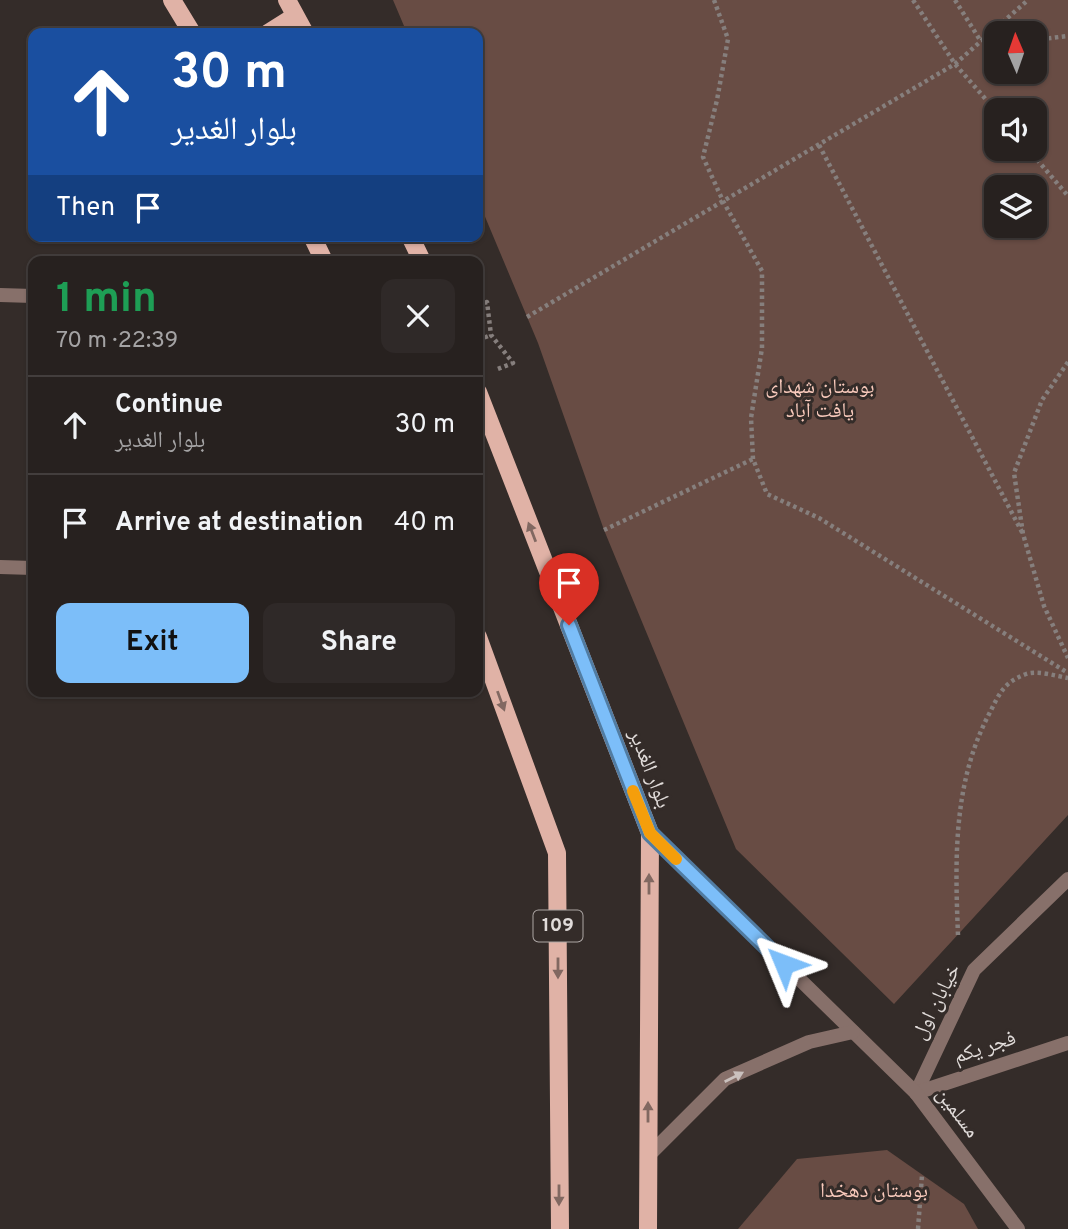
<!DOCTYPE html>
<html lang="en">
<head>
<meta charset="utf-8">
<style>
	:root { --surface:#27211f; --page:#2f2928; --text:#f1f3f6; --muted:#a4a3a4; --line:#433e3d; --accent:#7cbef9 }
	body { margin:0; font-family:Overpass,"Noto Naskh Arabic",sans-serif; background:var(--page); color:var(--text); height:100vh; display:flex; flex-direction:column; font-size:26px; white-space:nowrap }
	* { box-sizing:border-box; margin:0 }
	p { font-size:23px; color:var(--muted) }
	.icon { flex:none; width:38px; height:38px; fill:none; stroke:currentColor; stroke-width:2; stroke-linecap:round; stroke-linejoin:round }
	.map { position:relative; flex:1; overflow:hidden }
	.side { position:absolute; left:28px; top:256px; width:455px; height:441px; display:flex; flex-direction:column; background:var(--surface); border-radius:14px; box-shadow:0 2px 5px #0004,0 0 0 2px var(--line) }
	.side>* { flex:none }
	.banner { position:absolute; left:28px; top:28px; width:455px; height:214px; border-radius:14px; box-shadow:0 2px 5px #0004,0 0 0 2px var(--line); background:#1a4fa0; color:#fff; overflow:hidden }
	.needle { width:46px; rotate:358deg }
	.controls { position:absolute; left:984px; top:21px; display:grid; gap:14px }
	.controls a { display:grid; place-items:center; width:63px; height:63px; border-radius:14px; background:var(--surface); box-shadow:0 2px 5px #0004,0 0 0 2px var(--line); font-size:35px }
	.pin { position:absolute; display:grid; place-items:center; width:60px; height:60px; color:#fff; margin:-72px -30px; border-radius:50% 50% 50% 0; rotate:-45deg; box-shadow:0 0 7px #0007 }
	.pin .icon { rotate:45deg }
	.me { position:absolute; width:77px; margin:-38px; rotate:314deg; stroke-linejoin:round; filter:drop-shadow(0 0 5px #0008) }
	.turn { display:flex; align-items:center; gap:24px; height:147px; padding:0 28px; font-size:32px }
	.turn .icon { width:91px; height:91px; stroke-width:2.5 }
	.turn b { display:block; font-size:49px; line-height:60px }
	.then { display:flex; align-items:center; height:66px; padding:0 28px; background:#0003; gap:14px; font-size:26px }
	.round { display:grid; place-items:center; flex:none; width:74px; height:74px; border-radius:14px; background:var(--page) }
	.headline { display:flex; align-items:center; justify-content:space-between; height:119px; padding:0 28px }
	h1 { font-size:42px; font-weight:700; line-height:52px; color:#1e9e55 }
	.button { display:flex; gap:14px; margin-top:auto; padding:14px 28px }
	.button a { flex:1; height:80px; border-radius:14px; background:var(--accent); color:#111; font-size:28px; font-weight:700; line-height:80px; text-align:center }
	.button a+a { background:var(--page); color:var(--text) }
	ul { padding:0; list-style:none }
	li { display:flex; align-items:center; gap:21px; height:98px; padding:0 28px; border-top:2px solid var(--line) }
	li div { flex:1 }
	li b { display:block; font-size:26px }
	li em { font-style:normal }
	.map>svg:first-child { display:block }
	.green { fill:#684c44; fill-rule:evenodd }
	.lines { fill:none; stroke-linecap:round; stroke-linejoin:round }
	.path { stroke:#867f7d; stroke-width:4.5; stroke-dasharray:3.5 3.5; stroke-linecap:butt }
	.minor { stroke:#87706a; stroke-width:14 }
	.tertiary { stroke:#87706a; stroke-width:14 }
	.primary { stroke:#e0b2a6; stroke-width:18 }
	.oneway { fill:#816861 }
	.oneway2 { fill:#cac1be }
	.route-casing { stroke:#517ca2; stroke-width:18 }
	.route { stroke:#7cbef9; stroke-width:12 }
	.slow { stroke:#f59e0b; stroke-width:12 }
	.labels { text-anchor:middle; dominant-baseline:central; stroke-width:6; stroke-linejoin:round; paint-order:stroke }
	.shield { fill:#342c29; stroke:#ada7a5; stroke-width:2 }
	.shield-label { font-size:19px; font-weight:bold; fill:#e1dcda }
	.park-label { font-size:21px; fill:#f9cabc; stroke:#342c29 }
	.street-label { font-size:21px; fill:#e1dcda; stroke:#342c29 }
</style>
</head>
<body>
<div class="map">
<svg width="1068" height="1229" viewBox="0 0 1068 1229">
	<rect width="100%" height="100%" fill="#342c29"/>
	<g class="green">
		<path d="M 393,0 L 1068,0 L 1068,815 L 894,1004 L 736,849 L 604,530 L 538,343 L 478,200 L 478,33 L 407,33 ZM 996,33 L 1034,33 L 1034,72 L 996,72 ZM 996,110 L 1034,110 L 1034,149 L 996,149 ZM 996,187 L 1034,187 L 1034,226 L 996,226 Z"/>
		<path d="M 887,1150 L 964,1204 L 978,1229 L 738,1229 L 797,1159 Z"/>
	</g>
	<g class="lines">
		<g class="path">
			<path d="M 714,0 L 728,39 L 717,100 L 703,157 L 723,201 L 762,271 L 762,348 L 751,418 L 753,459 L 767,494 L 819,518 L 1068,673"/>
			<path d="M 913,0 L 955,64 L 996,111"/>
			<path d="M 955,0 L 980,40"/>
			<path d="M 981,40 L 996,40"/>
			<path d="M 1034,40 L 1068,36"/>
			<path d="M 819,145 L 1023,534"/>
			<path d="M 1028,149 L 1068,196"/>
			<path d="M 478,305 L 487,302 L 491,335 L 513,363 L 495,370"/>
			<path d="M 527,317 L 955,64 L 1028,0"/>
			<path d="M 478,340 L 491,335"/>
			<path d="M 1068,362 L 1042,400 L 1014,473 L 1023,534 L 1044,606 L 1068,658"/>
			<path d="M 604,530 L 753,459"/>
			<path d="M 958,935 C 955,860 953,785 988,716 C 999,695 1002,683 1026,674 C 1037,670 1056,676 1068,678"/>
			<path d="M 918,1229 L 922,1175"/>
		</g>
		<g class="minor">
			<path d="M 0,295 L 33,296"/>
			<path d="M 0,567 L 33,568"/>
			<path d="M 916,1093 L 974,970 L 1068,879"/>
			<path d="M 916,1093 L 1068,1043"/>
		</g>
		<g class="tertiary">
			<path d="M 650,833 L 916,1093 L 1018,1229"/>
			<path d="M 648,1156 L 725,1079 L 809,1042 L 853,1032"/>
		</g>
		<g class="primary">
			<path d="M 172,0 L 192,33"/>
			<path d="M 287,0 L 305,33"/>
			<path d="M 268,33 L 295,16"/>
			<path d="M 312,236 L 324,261"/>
			<path d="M 410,236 L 422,261"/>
			<path d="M 478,392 L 650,833 L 648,1229"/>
			<path d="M 478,637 L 557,853 L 560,1229"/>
		</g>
	</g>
	<defs><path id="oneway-solid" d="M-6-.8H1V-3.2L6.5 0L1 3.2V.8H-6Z" transform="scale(1.75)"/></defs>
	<g class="oneway">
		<use href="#oneway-solid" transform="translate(532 532) rotate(-111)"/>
		<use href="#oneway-solid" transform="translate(501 701) rotate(70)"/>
		<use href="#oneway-solid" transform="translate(649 884) rotate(-90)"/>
		<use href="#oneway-solid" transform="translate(558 968) rotate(90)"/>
		<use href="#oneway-solid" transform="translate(648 1112) rotate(-90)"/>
		<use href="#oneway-solid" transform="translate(559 1195) rotate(90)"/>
	</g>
	<use class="oneway2" href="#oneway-solid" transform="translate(734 1077) rotate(-27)"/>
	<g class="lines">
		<g class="route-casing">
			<path id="route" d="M 569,625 L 650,833 L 784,964"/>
		</g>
		<use href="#route" class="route"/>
		<path class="slow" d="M 633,791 L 650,833 L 676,859"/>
	</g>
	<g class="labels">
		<rect class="shield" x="533.5" y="910.5" width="49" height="31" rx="5"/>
		<g class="shield-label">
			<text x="558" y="926">109</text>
		</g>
		<g class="park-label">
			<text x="820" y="387">بوستان شهدای<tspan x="820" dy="24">یافت آباد</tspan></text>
			<text x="874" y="1191">بوستان دهخدا</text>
		</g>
		<g class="street-label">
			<text transform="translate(649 769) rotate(69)">بلوار الغدیر</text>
			<text transform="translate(937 1002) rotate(-63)">خیابان اول</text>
			<text transform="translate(985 1048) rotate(-18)">فجر یکم</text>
			<text transform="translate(957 1113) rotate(53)">مسلمین</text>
		</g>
	</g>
</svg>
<div class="controls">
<a><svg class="needle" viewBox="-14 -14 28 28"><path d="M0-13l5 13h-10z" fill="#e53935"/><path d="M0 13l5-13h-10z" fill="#a4a3a4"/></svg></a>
<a><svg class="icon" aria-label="sound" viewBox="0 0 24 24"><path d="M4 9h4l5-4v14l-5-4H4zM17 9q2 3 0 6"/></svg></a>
<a><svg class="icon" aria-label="layers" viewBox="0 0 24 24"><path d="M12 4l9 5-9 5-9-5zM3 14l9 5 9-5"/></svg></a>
</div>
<div class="pin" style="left:569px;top:625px;background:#d93025"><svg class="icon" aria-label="arrive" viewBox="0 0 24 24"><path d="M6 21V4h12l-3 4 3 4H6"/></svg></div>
<svg class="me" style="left:784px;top:964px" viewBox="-20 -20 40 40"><path d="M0-17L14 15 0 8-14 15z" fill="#7cbef9" stroke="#fff" stroke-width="4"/></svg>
<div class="banner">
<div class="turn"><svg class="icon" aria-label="ahead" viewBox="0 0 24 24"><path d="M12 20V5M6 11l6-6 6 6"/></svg><div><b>30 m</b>بلوار الغدیر</div></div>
<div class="then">Then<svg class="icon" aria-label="arrive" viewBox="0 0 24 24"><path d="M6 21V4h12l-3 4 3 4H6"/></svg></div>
</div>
<section class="side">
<div class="headline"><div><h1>1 min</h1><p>70 m · 22:39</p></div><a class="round"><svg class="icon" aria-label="close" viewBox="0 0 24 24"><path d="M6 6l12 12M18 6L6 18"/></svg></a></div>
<ul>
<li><svg class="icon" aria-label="ahead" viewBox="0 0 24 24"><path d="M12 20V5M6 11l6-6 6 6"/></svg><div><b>Continue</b><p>بلوار الغدیر</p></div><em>30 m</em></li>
<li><svg class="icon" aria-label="arrive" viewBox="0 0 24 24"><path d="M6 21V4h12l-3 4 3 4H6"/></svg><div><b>Arrive at destination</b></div><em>40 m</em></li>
</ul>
<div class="button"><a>Exit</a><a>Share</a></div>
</section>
</div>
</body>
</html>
